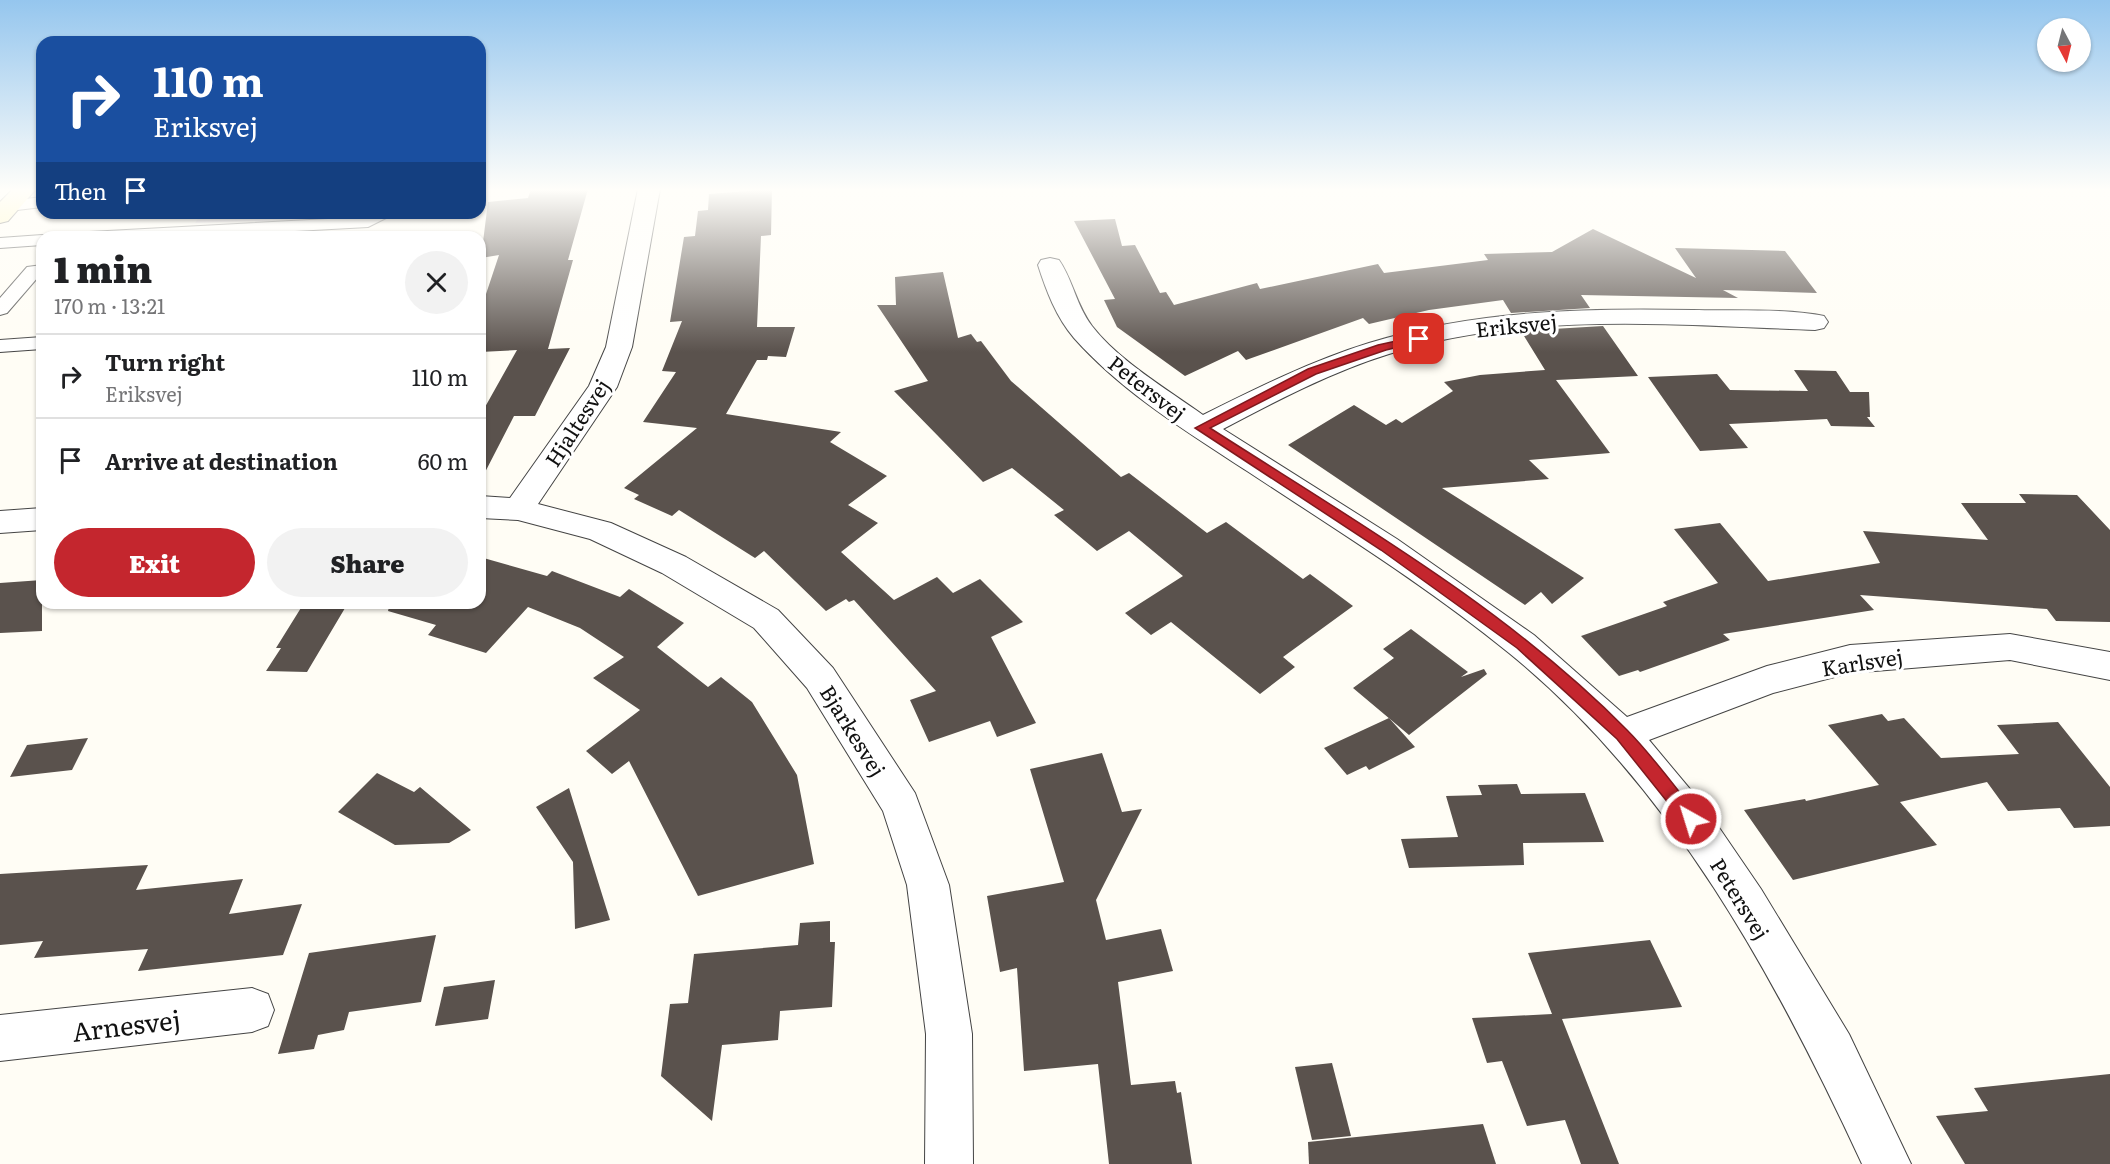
<!DOCTYPE html>
<html lang="en">
<head>
<meta charset="utf-8">
<style>
	:root { --surface:#fff; --page:#f2f2f2; --text:#202124; --muted:#757577; --line:#e0e0e0; --accent:#c4262e }
	body { margin:0; font-family:Literata,serif; background:var(--page); color:var(--text); height:100vh; display:flex; flex-direction:column; font-size:22px; white-space:nowrap }
	* { box-sizing:border-box; margin:0 }
	p { font-size:20px; color:var(--muted) }
	.icon { flex:none; width:33px; height:33px; fill:none; stroke:currentColor; stroke-width:2; stroke-linecap:round; stroke-linejoin:round }
	.map { position:relative; flex:1; overflow:hidden }
	.details { position:absolute; left:36px; top:231px; width:450px; height:378px; display:flex; flex-direction:column; background:var(--surface); border-radius:18px; box-shadow:0 2px 4px #0004 }
	.details>* { flex:none }
	.guide { position:absolute; left:36px; top:36px; width:450px; height:183px; border-radius:18px; box-shadow:0 2px 4px #0004; background:#1a4fa0; color:#fff; overflow:hidden }
	.needle { width:39px; rotate:173deg }
	.fabs { position:absolute; left:2037px; top:18px; display:grid; gap:12px }
	.fabs a { display:grid; place-items:center; width:54px; height:54px; border-radius:50%; background:var(--surface); box-shadow:0 2px 4px #0004; font-size:30px }
	.pin { position:absolute; display:grid; place-items:center; width:51px; height:51px; color:#fff; margin:-26px; border-radius:12px; box-shadow:0 3px 9px #0006 }
	.me { position:absolute; width:66px; margin:-33px; rotate:321deg; stroke-linejoin:round; filter:drop-shadow(0 0 4px #0008) }
	.turn { display:flex; align-items:center; gap:21px; height:126px; padding:0 18px; font-size:27px }
	.turn .icon { width:78px; height:78px; stroke-width:2.5 }
	.turn b { display:block; font-size:42px; line-height:51px }
	.then { display:flex; align-items:center; height:57px; padding:0 18px; background:#0003; gap:12px; font-size:22px }
	.round { display:grid; place-items:center; flex:none; width:63px; height:63px; border-radius:32px; background:var(--page) }
	.headline { display:flex; align-items:center; justify-content:space-between; height:102px; padding:0 18px }
	h1 { font-size:36px; font-weight:800; line-height:45px }
	.button { display:flex; gap:12px; margin-top:auto; padding:12px 18px }
	.button a { flex:1; height:69px; border-radius:36px; background:var(--accent); color:#fff; font-size:24px; font-weight:800; line-height:69px; text-align:center }
	.button a+a { background:var(--page); color:var(--text) }
	ul { padding:0; list-style:none }
	li { display:flex; align-items:center; gap:18px; height:84px; padding:0 18px; border-top:2px solid var(--line) }
	li div { flex:1 }
	li b { display:block; font-size:22px }
	li em { font-style:normal }
	.map>svg:first-child { display:block }
	.industrial { fill:#eee6ef }
	.building { fill:#5a524d }
	.lines { fill:none; stroke-linecap:round; stroke-linejoin:round }
	.service-casing { stroke:#444; stroke-width:2 }
	.minor-casing { stroke:#444; stroke-width:2 }
	.secondary-casing { stroke:#333; stroke-width:2 }
	.service { fill:#fff; fill-rule:evenodd }
	.minor { fill:#fff; fill-rule:evenodd }
	.secondary { fill:#fff6b0; fill-rule:evenodd }
	.route { fill:#c4262e; stroke:#7f191e; stroke-width:1.5 }
	.labels { text-anchor:middle; dominant-baseline:central; stroke-width:6; stroke-linejoin:round; paint-order:stroke }
	.street-label { font-size:21px; fill:#111; stroke:#fff }
	.near-street-label { font-size:26px; fill:#111; stroke:#fff }
</style>
</head>
<body>
<div class="map">
<svg width="2110" height="1164" viewBox="0 0 2110 1164">
	<rect width="100%" height="100%" fill="#fffdf5"/>
	<path class="industrial" d="M 202,213 L 399,213 L 393,216 L 195,223 Z"/>
	<g class="building">
		<path d="M 531,189 L 588,189 L 568,260 L 573,260 L 548,349 L 570,348 L 535,416 L 514,416 L 480,482 L 480,416 L 517,350 L 480,352 L 480,312 L 499,255 L 481,258 L 488,202 L 528,198 Z"/>
		<path d="M 772,189 L 771,235 L 761,236 L 757,327 L 795,327 L 786,357 L 768,356 L 767,360 L 757,360 L 726,414 L 841,432 L 830,442 L 887,476 L 848,505 L 878,523 L 841,552 L 894,600 L 937,577 L 953,593 L 980,579 L 1023,622 L 991,637 L 1036,723 L 997,737 L 990,721 L 929,742 L 910,700 L 936,691 L 854,600 L 849,602 L 846,599 L 826,611 L 764,551 L 755,558 L 679,510 L 672,516 L 634,499 L 639,495 L 624,488 L 697,428 L 643,422 L 676,372 L 662,371 L 682,321 L 670,322 L 684,237 L 695,236 L 698,211 L 708,210 L 709,194 Z"/>
		<path d="M 1115,219 L 1122,246 L 1135,245 L 1160,293 L 1166,292 L 1174,305 L 1257,283 L 1260,289 L 1378,264 L 1384,273 L 1488,260 L 1484,254 L 1552,252 L 1593,229 L 1696,278 L 1675,248 L 1785,251 L 1817,293 L 1723,290 L 1738,298 L 1581,295 L 1590,308 L 1511,313 L 1503,300 L 1429,310 L 1369,324 L 1363,318 L 1246,360 L 1238,351 L 1185,376 L 1117,327 L 1104,300 L 1115,299 L 1074,221 Z"/>
		<path d="M 943,272 L 958,338 L 971,334 L 977,342 L 981,341 L 1011,381 L 1121,477 L 1129,473 L 1207,533 L 1226,522 L 1303,579 L 1310,574 L 1353,606 L 1283,657 L 1295,667 L 1260,694 L 1171,622 L 1151,635 L 1125,613 L 1183,576 L 1129,531 L 1097,551 L 1054,515 L 1064,510 L 1012,468 L 983,482 L 894,391 L 928,381 L 877,305 L 896,305 L 895,277 Z"/>
		<path d="M 1603,326 L 1638,376 L 1556,380 L 1610,453 L 1529,460 L 1549,479 L 1442,488 L 1584,578 L 1552,604 L 1541,592 L 1525,605 L 1288,445 L 1354,405 L 1386,425 L 1396,419 L 1402,423 L 1453,391 L 1444,382 L 1480,375 L 1545,370 L 1521,331 Z"/>
		<path d="M 1794,370 L 1836,371 L 1850,392 L 1869,392 L 1870,417 L 1867,417 L 1875,427 L 1831,426 L 1827,419 L 1729,424 L 1748,448 L 1700,451 L 1648,377 L 1717,374 L 1730,390 L 1808,391 Z"/>
		<path d="M 2019,494 L 2077,495 L 2110,530 L 2110,622 L 2056,621 L 2047,609 L 1860,595 L 1874,610 L 1723,634 L 1730,640 L 1640,672 L 1638,670 L 1619,676 L 1581,636 L 1667,606 L 1663,602 L 1718,583 L 1674,529 L 1720,523 L 1768,581 L 1880,563 L 1863,531 L 1988,540 L 1961,503 L 2026,503 Z"/>
		<path d="M 480,557 L 547,576 L 552,571 L 620,597 L 629,589 L 684,623 L 657,647 L 708,687 L 721,677 L 752,702 L 797,775 L 814,864 L 698,896 L 629,761 L 612,774 L 586,751 L 640,710 L 593,678 L 624,657 L 580,628 L 528,607 L 486,653 L 428,635 L 436,625 L 388,611 L 390,603 L 480,603 Z"/>
		<path d="M 42,580 L 42,631 L 0,633 L 0,583 Z"/>
		<path d="M 304,603 L 348,603 L 307,672 L 266,671 L 281,648 L 276,648 Z"/>
		<path d="M 1411,629 L 1468,672 L 1461,677 L 1484,669 L 1487,674 L 1409,735 L 1353,688 L 1394,658 L 1383,649 Z"/>
		<path d="M 1882,714 L 1888,721 L 1904,718 L 1941,758 L 2019,754 L 1997,725 L 2058,722 L 2110,787 L 2110,826 L 2074,828 L 2060,808 L 2008,811 L 1987,782 L 1900,802 L 1937,845 L 1793,880 L 1744,810 L 1805,799 L 1806,801 L 1879,785 L 1828,725 Z"/>
		<path d="M 1389,718 L 1415,747 L 1369,770 L 1366,766 L 1347,775 L 1324,748 Z"/>
		<path d="M 88,738 L 72,770 L 10,777 L 27,745 Z"/>
		<path d="M 1102,753 L 1122,812 L 1142,809 L 1096,900 L 1106,940 L 1161,929 L 1173,971 L 1118,982 L 1131,1085 L 1175,1081 L 1177,1093 L 1181,1092 L 1192,1164 L 1109,1164 L 1098,1064 L 1024,1071 L 1017,968 L 1000,972 L 987,896 L 1064,882 L 1030,769 Z"/>
		<path d="M 377,773 L 414,792 L 420,787 L 471,830 L 449,843 L 395,845 L 338,812 Z"/>
		<path d="M 1517,784 L 1521,794 L 1585,793 L 1604,842 L 1523,843 L 1524,865 L 1409,868 L 1401,839 L 1458,837 L 1446,796 L 1482,795 L 1478,785 Z"/>
		<path d="M 569,788 L 610,920 L 575,929 L 573,862 L 536,807 Z"/>
		<path d="M 148,865 L 136,890 L 243,879 L 229,914 L 302,904 L 283,955 L 138,971 L 148,949 L 34,958 L 43,941 L 0,945 L 0,874 Z"/>
		<path d="M 830,921 L 830,942 L 835,942 L 832,1007 L 780,1011 L 778,1040 L 722,1045 L 712,1121 L 661,1076 L 670,1004 L 688,1003 L 694,954 L 798,945 L 800,923 Z"/>
		<path d="M 436,935 L 421,1002 L 349,1012 L 344,1030 L 318,1035 L 314,1049 L 278,1054 L 309,953 Z"/>
		<path d="M 1650,940 L 1682,1007 L 1562,1019 L 1619,1164 L 1581,1164 L 1565,1120 L 1527,1126 L 1502,1061 L 1487,1063 L 1472,1018 L 1552,1014 L 1528,953 Z"/>
		<path d="M 495,980 L 488,1019 L 435,1026 L 444,987 Z"/>
		<path d="M 1332,1063 L 1351,1136 L 1312,1140 L 1295,1067 Z"/>
		<path d="M 2110,1074 L 2110,1164 L 1965,1164 L 1936,1116 L 1988,1111 L 1974,1088 Z"/>
		<path d="M 1483,1124 L 1496,1164 L 1309,1164 L 1308,1142 Z"/>
	</g>
	<g class="lines">
		<g class="service-casing">
			<g id="service">
				<path d="M 42,197 L 42,207 L 9,211 L 1,206 L 9,201 Z"/>
				<path d="M 374,213 L 396,213 L 368,227 L 185,237 L 80,237 L 89,232 L 365,217 Z"/>
				<path d="M 42,235 L 49,237 L 42,237 L 42,245 L 0,248 L 0,238 Z"/>
				<path d="M 42,265 L 42,275 L 39,276 L 7,313 L 0,315 L 0,298 L 27,267 Z"/>
				<path d="M 42,337 L 42,349 L 0,352 L 0,340 Z"/>
			</g>
		</g>
		<g class="minor-casing">
			<g id="minor">
				<path d="M 638,189 L 660,189 L 632,347 L 617,387 L 538,504 L 611,523 L 686,557 L 778,610 L 833,668 L 915,793 L 949,885 L 972,1034 L 973,1164 L 925,1164 L 926,1034 L 907,885 L 883,811 L 807,688 L 754,628 L 662,573 L 590,539 L 518,520 L 480,518 L 480,496 L 510,498 L 589,386 L 606,347 Z"/>
				<path d="M 1050,258 L 1059,260 C 1073,280 1076,305 1092,326 C 1119,361 1167,389 1203,415 C 1257,388 1311,361 1369,343 C 1474,310 1584,308 1693,310 C 1730,311 1790,308 1824,316 L 1828,322 L 1824,328 L 1815,330 C 1674,325 1526,311 1389,354 C 1331,372 1276,401 1223,429 L 1397,539 L 1534,635 L 1627,717 L 1767,666 L 1850,645 L 2010,634 L 2110,652 L 2110,680 L 2010,660 L 1850,673 L 1773,693 L 1649,740 L 1705,807 L 1761,889 L 1849,1034 L 1911,1164 L 1862,1164 C 1775,976 1672,786 1509,653 C 1427,586 1335,529 1247,471 C 1187,432 1122,392 1074,338 C 1056,317 1046,290 1038,265 L 1041,260 Z"/>
				<path d="M 42,508 L 42,530 L 0,533 L 0,511 Z"/>
				<path d="M 252,988 L 268,994 L 274,1010 L 268,1026 L 252,1032 L 0,1061 L 0,1015 Z"/>
			</g>
		</g>
		<g class="secondary-casing">
			<path id="secondary" d="M 13,189 L 36,189 L 8,221 L 0,223 L 0,202 Z"/>
		</g>
		<use href="#service" class="service"/>
		<use href="#minor" class="minor"/>
		<use href="#secondary" class="secondary"/>
	</g>
	<linearGradient id="sky" x2="0" y2="1"><stop stop-color="#95c6ee"/><stop offset="0.54" stop-color="#fffefa"/><stop offset="1" stop-color="#fffefa" stop-opacity="0"/></linearGradient>
	<rect width="2110" height="352" fill="url(#sky)"/>
	<path class="route" d="M 1419,336 L 1425,339 L 1423,341 L 1386,350 L 1316,374 L 1210,428 C 1353,520 1507,608 1627,730 C 1652,755 1674,786 1697,814 L 1699,819 L 1697,824 L 1685,824 L 1617,739 L 1517,648 L 1381,550 L 1195,428 L 1308,369 L 1378,345 Z"/>
	<g class="labels">
		<g class="street-label">
			<text transform="translate(1516 324) rotate(-6)">Eriksvej</text>
			<text transform="translate(1148 387) rotate(38)">Petersvej</text>
			<text transform="translate(576 422) rotate(-57)">Hjaltesvej</text>
			<text transform="translate(1862 661) rotate(-9)">Karlsvej</text>
			<text transform="translate(854 730) rotate(58)">Bjarkesvej</text>
			<text transform="translate(1741 898) rotate(58)">Petersvej</text>
		</g>
		<g class="near-street-label">
			<text transform="translate(126 1024) rotate(-7)">Arnesvej</text>
		</g>
	</g>
</svg>
<div class="fabs">
<a><svg class="needle" viewBox="-14 -14 28 28"><path d="M0-13l5 13h-10z" fill="#e53935"/><path d="M0 13l5-13h-10z" fill="#757577"/></svg></a>
</div>
<div class="pin" style="left:1419px;top:339px;background:#d93025"><svg class="icon" aria-label="arrive" viewBox="0 0 24 24"><path d="M6 21V4h12l-3 4 3 4H6"/></svg></div>
<svg class="me" style="left:1691px;top:819px" viewBox="-20 -20 40 40"><circle r="17" fill="#c4262e" stroke="#fff" stroke-width="3"/><path d="M0-11L8 9 0 5-8 9z" fill="#fff"/></svg>
<div class="guide">
<div class="turn"><svg class="icon" aria-label="right" viewBox="0 0 24 24"><path d="M7 20v-9h11M14 6l5 5-5 5"/></svg><div><b>110 m</b>Eriksvej</div></div>
<div class="then">Then<svg class="icon" aria-label="arrive" viewBox="0 0 24 24"><path d="M6 21V4h12l-3 4 3 4H6"/></svg></div>
</div>
<section class="details">
<div class="headline"><div><h1>1 min</h1><p>170 m · 13:21</p></div><a class="round"><svg class="icon" aria-label="close" viewBox="0 0 24 24"><path d="M6 6l12 12M18 6L6 18"/></svg></a></div>
<ul>
<li><svg class="icon" aria-label="right" viewBox="0 0 24 24"><path d="M7 20v-9h11M14 6l5 5-5 5"/></svg><div><b>Turn right</b><p>Eriksvej</p></div><em>110 m</em></li>
<li><svg class="icon" aria-label="arrive" viewBox="0 0 24 24"><path d="M6 21V4h12l-3 4 3 4H6"/></svg><div><b>Arrive at destination</b></div><em>60 m</em></li>
</ul>
<div class="button"><a>Exit</a><a>Share</a></div>
</section>
</div>
</body>
</html>
